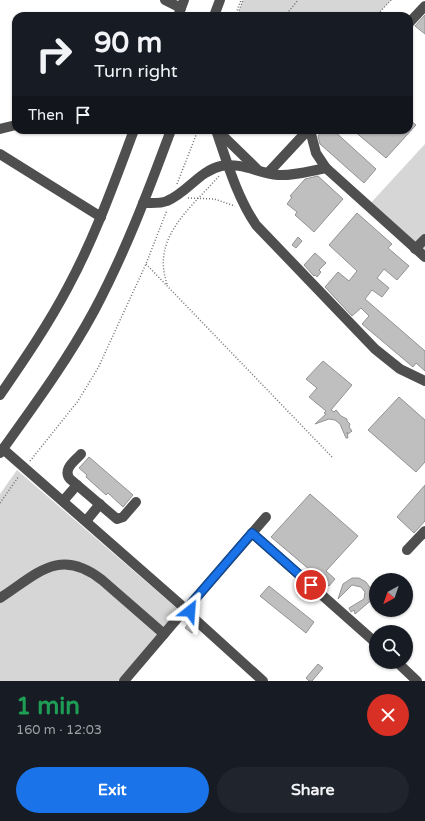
<!DOCTYPE html>
<html lang="en">
<head>
<meta charset="utf-8">
<style>
	:root { --surface:#171b24; --page:#20242c; --text:#f1f3f6; --muted:#9ea1a6; --accent:#1a73e8 }
	body { margin:0; font-family:"Varela Round",sans-serif; background:var(--page); color:var(--text); height:100vh; display:flex; flex-direction:column; font-size:15px; white-space:nowrap }
	* { box-sizing:border-box; margin:0 }
	p { font-size:13px; color:var(--muted) }
	.icon { flex:none; width:22px; height:22px; fill:none; stroke:currentColor; stroke-width:2; stroke-linecap:round; stroke-linejoin:round }
	.map { position:relative; height:681px; overflow:hidden }
	.side { display:flex; flex-direction:column; background:var(--surface); flex:1 }
	.side>* { flex:none }
	.guide { position:absolute; left:12px; top:12px; width:401px; height:122px; border-radius:12px; box-shadow:0 1px 3px #0004; background:#171b24; color:var(--text); overflow:hidden }
	.needle { width:26px; rotate:220deg }
	.tools { position:absolute; left:369px; top:573px; display:grid; gap:8px }
	.tools a { display:grid; place-items:center; width:44px; height:44px; border-radius:50%; background:var(--surface); box-shadow:0 1px 3px #0004; font-size:20px }
	.pin { position:absolute; display:grid; place-items:center; width:34px; height:34px; color:#fff; margin:-17px; border:2px solid #fff; border-radius:50%; box-shadow:0 1px 4px #0007 }
	.me { position:absolute; width:44px; margin:-22px; rotate:28deg; stroke-linejoin:round; filter:drop-shadow(0 0 3px #0008) }
	.turn { display:flex; align-items:center; gap:14px; height:84px; padding:0 16px; font-size:18px }
	.turn .icon { width:52px; height:52px; stroke-width:2.5 }
	.turn b { display:block; font-size:28px; line-height:34px }
	.then { display:flex; align-items:center; height:38px; padding:0 16px; background:#0003; gap:8px; font-size:15px }
	.round { display:grid; place-items:center; flex:none; width:42px; height:42px; border-radius:21px; background:var(--page) }
	.headline { display:flex; align-items:center; justify-content:space-between; height:68px; padding:0 16px }
	h1 { font-size:24px; font-weight:800; line-height:30px; color:#1e9e55 }
	.cta { display:flex; gap:8px; margin-top:auto; padding:8px 16px }
	.cta a { flex:1; height:46px; border-radius:24px; background:var(--accent); color:#fff; font-size:16px; font-weight:800; line-height:46px; text-align:center }
	.cta a+a { background:var(--page); color:var(--text) }
	.map>svg:first-child { display:block }
	.green { fill:#d6d6d6 }
	.building { fill:#bfbfbf; stroke:#939393 }
	.lines { fill:none; stroke-linecap:round; stroke-linejoin:round }
	.path { stroke:#717171; stroke-width:1.5; stroke-dasharray:1 2; stroke-linecap:butt }
	.minor { stroke:#4f4f4f; stroke-width:10 }
	.route-casing { stroke:#114b97; stroke-width:10 }
	.route { stroke:#1a73e8; stroke-width:7 }
</style>
</head>
<body>
<div class="map">
<svg width="425" height="681" viewBox="0 0 425 681">
	<rect width="100%" height="100%" fill="#fff"/>
	<g class="green">
		<path d="M 243,0 L 391,0 L 376,16 L 237,16 Z"/>
		<path d="M 425,144 L 425,256 L 368,206 Z"/>
		<path d="M 17,470 L 180,611 L 118,681 L 0,681 L 0,494 Z"/>
	</g>
	<g class="building">
		<path d="M 425,15 L 425,34 L 415,26 Z"/>
		<path d="M 409,119 L 416,125 L 386,158 L 353,130 L 409,130 Z"/>
		<path d="M 323,130 L 333,130 L 376,169 L 364,183 L 320,144 L 318,136 Z"/>
		<path d="M 318,176 L 343,199 L 314,232 L 295,215 L 297,212 L 287,204 L 292,197 L 290,196 L 305,179 Z"/>
		<path d="M 357,213 L 392,244 L 388,248 L 409,266 L 397,280 L 384,269 L 377,278 L 389,288 L 382,297 L 372,290 L 365,299 L 425,351 L 425,371 L 416,363 L 413,367 L 362,324 L 369,316 L 361,308 L 352,316 L 325,287 L 338,272 L 349,281 L 357,271 L 329,245 Z"/>
		<path d="M 298,237 L 302,241 L 296,248 L 292,245 Z"/>
		<path d="M 315,253 L 326,263 L 319,270 L 321,272 L 317,277 L 315,275 L 314,276 L 304,265 Z"/>
		<path d="M 323,361 L 352,385 L 331,410 L 334,412 L 336,410 L 341,416 L 347,419 L 347,421 L 350,424 L 349,427 L 352,431 L 348,434 L 347,432 L 348,438 L 346,438 L 340,424 L 335,420 L 329,419 L 315,424 L 326,414 L 324,413 L 326,411 L 309,397 L 317,388 L 306,379 Z"/>
		<path d="M 399,397 L 425,420 L 425,462 L 416,472 L 368,430 Z"/>
		<path d="M 89,457 L 133,495 L 123,507 L 108,493 L 106,495 L 86,477 L 87,475 L 79,468 Z"/>
		<path d="M 425,485 L 425,521 L 414,533 L 397,517 Z"/>
		<path d="M 310,494 L 358,536 L 326,571 L 335,579 L 329,586 L 271,537 Z"/>
		<path d="M 352,578 L 359,578 L 366,582 L 371,589 L 371,596 L 373,594 L 375,597 L 355,614 L 354,610 L 351,612 L 349,608 L 364,599 L 365,592 L 361,587 L 352,585 L 338,599 L 343,584 Z"/>
		<path d="M 269,586 L 314,622 L 306,633 L 260,596 Z"/>
		<path d="M 189,623 L 196,629 L 192,633 L 185,628 Z"/>
		<path d="M 318,664 L 323,668 L 312,681 L 309,681 L 306,678 Z"/>
	</g>
	<g class="lines">
		<g class="path">
			<path d="M 235,16 L 241,0"/>
			<path d="M 237,16 L 243,0"/>
			<path d="M 285,16 L 298,0"/>
			<path d="M 376,16 L 391,0"/>
			<path d="M 177,184 L 198,130"/>
			<path d="M 188,198 L 214,199 L 235,206"/>
			<path d="M 146,264 L 332,457"/>
			<path d="M 167,284 C 151,237 191,208 219,176"/>
			<path d="M 30,461 L 78,401 L 98,368 L 146,264 L 167,210"/>
			<path d="M 0,503 L 19,476"/>
		</g>
		<g class="minor">
			<path d="M 165,0 L 181,8"/>
			<path d="M 178,16 L 184,0"/>
			<path d="M 214,16 L 220,0"/>
			<path d="M 409,23 L 425,6"/>
			<path d="M 0,129 L 16,125"/>
			<path d="M 216,130 C 227,162 237,197 256,225 L 375,349 L 400,369 L 425,381"/>
			<path d="M 310,130 L 316,153 L 326,168 L 425,257"/>
			<path d="M 218,131 L 257,169"/>
			<path d="M 0,154 L 101,217"/>
			<path d="M 268,173 L 308,130"/>
			<path d="M 143,203 C 151,203 160,204 167,201 C 187,193 199,171 221,166 C 241,162 258,173 278,175 C 294,176 310,171 326,168"/>
			<path d="M 415,249 L 425,239"/>
			<path d="M 0,395 C 24,360 48,325 68,287 C 95,237 114,183 134,130"/>
			<path d="M 3,449 L 181,605"/>
			<path d="M 0,453 C 33,407 67,361 94,311 C 125,253 148,192 171,130"/>
			<path d="M 81,454 C 75,461 62,469 70,479 L 117,519 L 123,517 L 136,502"/>
			<path d="M 63,501 L 77,485"/>
			<path d="M 86,521 L 100,504"/>
			<path d="M 252,533 L 376,643"/>
			<path d="M 407,550 L 425,531"/>
			<path d="M 0,598 C 36,575 59,546 102,580 L 164,634"/>
			<path d="M 189,606 L 266,517"/>
			<path d="M 189,614 L 263,681"/>
			<path d="M 397,662 L 417,681"/>
			<path d="M 124,681 L 181,614"/>
		</g>
	</g>
	<g class="lines">
		<g class="route-casing">
			<path id="route" d="M 190,611 L 189,606 L 252,533 L 311,585"/>
		</g>
		<use href="#route" class="route"/>
	</g>
</svg>
<div class="tools">
<a><svg class="needle" viewBox="-14 -14 28 28"><path d="M0-13l5 13h-10z" fill="#e53935"/><path d="M0 13l5-13h-10z" fill="#9ea1a6"/></svg></a>
<a><svg class="icon" aria-label="search" viewBox="0 0 24 24"><circle cx="10" cy="10" r="6"/><path d="M15 15l6 6"/></svg></a>
</div>
<div class="pin" style="left:311px;top:585px;background:#d93025"><svg class="icon" aria-label="arrive" viewBox="0 0 24 24"><path d="M6 21V4h12l-3 4 3 4H6"/></svg></div>
<svg class="me" style="left:190px;top:611px" viewBox="-20 -20 40 40"><path d="M0-17L14 15 0 8-14 15z" fill="#1a73e8" stroke="#fff" stroke-width="4"/></svg>
<div class="guide">
<div class="turn"><svg class="icon" aria-label="right" viewBox="0 0 24 24"><path d="M7 20v-9h11M14 6l5 5-5 5"/></svg><div><b>90 m</b>Turn right</div></div>
<div class="then">Then<svg class="icon" aria-label="arrive" viewBox="0 0 24 24"><path d="M6 21V4h12l-3 4 3 4H6"/></svg></div>
</div>
</div>
<section class="side">
<div class="headline"><div><h1>1 min</h1><p>160 m · 12:03</p></div><a class="round" style="background:#d93025;color:#fff"><svg class="icon" aria-label="close" viewBox="0 0 24 24"><path d="M6 6l12 12M18 6L6 18"/></svg></a></div>
<div class="cta"><a>Exit</a><a>Share</a></div>
</section>
</body>
</html>
